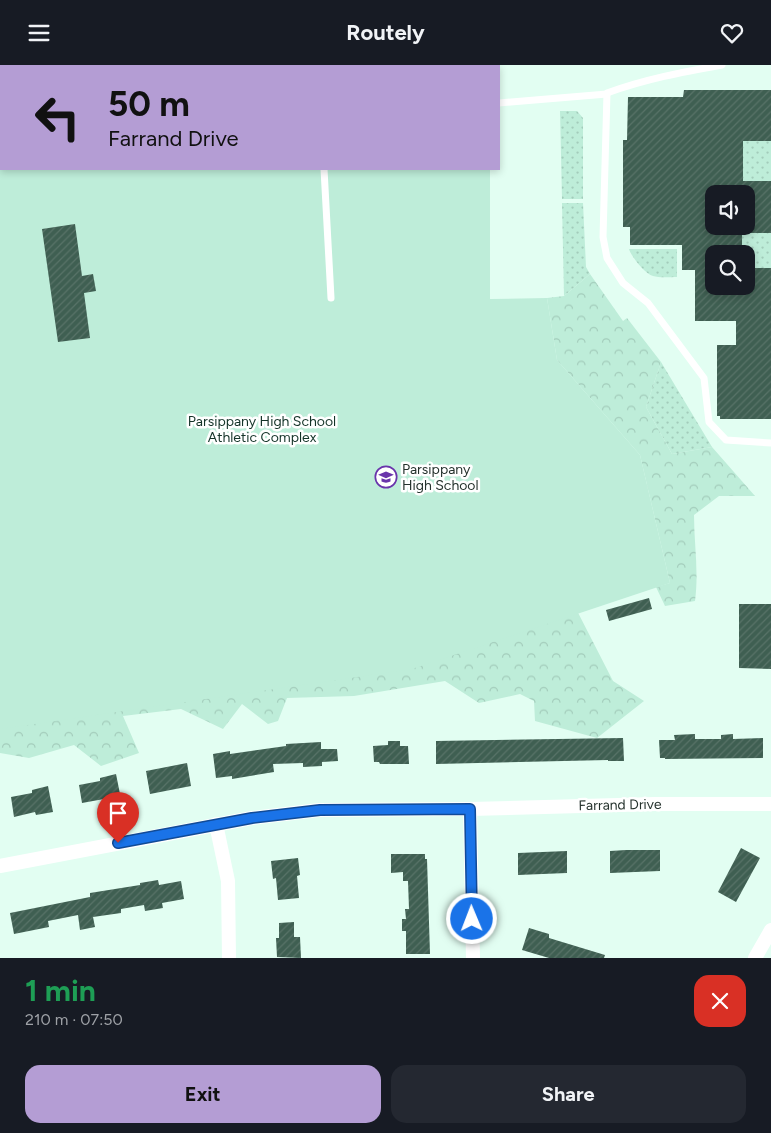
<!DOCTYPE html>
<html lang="en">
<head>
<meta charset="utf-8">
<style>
	:root { --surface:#171b24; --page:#242831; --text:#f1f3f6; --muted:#9ea1a6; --accent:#b49dd4 }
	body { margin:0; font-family:Figtree,sans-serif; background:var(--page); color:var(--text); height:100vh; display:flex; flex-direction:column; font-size:19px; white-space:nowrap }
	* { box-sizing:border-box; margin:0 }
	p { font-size:16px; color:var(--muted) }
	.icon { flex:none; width:28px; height:28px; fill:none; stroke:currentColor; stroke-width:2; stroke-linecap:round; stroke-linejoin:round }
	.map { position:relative; height:893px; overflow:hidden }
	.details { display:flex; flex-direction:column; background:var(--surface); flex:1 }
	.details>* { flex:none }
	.top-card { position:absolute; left:0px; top:0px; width:500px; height:105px; box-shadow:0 2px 8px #0003; background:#b49dd4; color:#111; overflow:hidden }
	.fabs { position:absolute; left:705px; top:120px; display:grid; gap:10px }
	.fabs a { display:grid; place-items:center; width:50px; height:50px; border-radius:10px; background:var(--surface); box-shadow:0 2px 8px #0003; font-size:25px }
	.pin { position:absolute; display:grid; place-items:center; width:42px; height:42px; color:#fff; margin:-51px -21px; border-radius:50% 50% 50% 0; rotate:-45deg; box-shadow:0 0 5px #0007 }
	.pin .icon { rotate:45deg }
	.me { position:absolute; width:55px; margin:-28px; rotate:359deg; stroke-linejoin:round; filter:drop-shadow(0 0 4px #0008) }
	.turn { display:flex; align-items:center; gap:18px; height:105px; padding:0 25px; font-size:22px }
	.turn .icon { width:65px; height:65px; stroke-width:2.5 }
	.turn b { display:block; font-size:35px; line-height:42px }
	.round { display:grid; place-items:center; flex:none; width:52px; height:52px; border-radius:15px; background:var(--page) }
	.summary { display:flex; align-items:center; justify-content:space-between; height:85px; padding:0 25px }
	h1 { font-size:30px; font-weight:700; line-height:38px; color:#1e9e55 }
	.button { display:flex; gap:10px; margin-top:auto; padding:10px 25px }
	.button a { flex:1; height:58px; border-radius:15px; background:var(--accent); color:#111; font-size:20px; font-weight:700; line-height:58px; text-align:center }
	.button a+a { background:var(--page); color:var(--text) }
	header { display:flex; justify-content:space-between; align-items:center; height:65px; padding:0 25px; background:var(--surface); font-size:22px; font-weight:700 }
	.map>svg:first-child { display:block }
	.grass { fill:url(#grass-dots) }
	.forest { fill:url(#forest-crowns) }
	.park { fill:#beedd9 }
	.building { fill:url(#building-hatch) }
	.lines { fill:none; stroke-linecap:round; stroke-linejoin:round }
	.service { stroke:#fff; stroke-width:7 }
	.minor { stroke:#fff; stroke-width:14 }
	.route-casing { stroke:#114b97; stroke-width:12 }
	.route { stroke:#1a73e8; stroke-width:9 }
	.labels { text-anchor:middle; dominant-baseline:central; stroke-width:5; stroke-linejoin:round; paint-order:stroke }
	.park-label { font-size:14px; fill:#143328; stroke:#fff }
	.poi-label { font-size:14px; fill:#25322d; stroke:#fff; text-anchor:start }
	.street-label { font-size:14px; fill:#25322d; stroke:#fff }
</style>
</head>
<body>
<header><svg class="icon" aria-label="menu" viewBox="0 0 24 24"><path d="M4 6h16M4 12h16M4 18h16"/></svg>Routely<svg class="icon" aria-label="heart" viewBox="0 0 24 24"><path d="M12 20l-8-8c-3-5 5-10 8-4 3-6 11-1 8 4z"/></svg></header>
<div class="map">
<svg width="771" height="893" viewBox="0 0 771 893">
	<defs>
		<pattern id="grass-dots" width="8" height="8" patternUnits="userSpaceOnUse" patternTransform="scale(1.25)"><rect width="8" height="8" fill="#beedd9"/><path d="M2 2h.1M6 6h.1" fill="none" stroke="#a3ccbb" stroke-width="1.8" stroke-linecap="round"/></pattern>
		<pattern id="forest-crowns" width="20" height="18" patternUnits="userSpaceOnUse" patternTransform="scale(1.25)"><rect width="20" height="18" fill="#beedd9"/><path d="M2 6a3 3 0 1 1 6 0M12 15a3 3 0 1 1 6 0" fill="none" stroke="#a3ccbb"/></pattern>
		<pattern id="building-hatch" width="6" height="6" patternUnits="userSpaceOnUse" patternTransform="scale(1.25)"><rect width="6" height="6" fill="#3f5f52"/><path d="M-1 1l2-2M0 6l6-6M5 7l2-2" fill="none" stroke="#587368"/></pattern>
	</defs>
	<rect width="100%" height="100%" fill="#e2fef2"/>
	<g class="grass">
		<path d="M 560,46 L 577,46 L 583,53 L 583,134 L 562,134 Z"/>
		<rect x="743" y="76" width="28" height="40"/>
		<path d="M 562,138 L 583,138 L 586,202 L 590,209 L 564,231 Z"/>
		<path d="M 742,168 L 771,168 L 771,203 L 746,203 L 746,189 L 742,189 Z"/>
		<path d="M 629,184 L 677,184 L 677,212 C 670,212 659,213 653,211 C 645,209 631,191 629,184 Z"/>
		<path d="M 661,297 L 712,382 L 672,389 L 646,342 Z"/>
	</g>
	<g class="forest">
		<rect x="354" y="0" width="134" height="1"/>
		<path d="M 590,209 L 623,256 L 627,253 L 661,297 L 646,342 L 672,389 L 712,382 L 755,431 L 719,431 L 694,450 C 694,479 699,507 695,536 L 665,541 L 656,522 L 670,518 L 640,390 L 557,295 L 547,233 L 564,231 Z"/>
		<path d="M 570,532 L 613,616 L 644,636 L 597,673 L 535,656 L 534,636 L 520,629 L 479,638 L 445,616 L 354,631 L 287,633 L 278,656 L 268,659 L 242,639 L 223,664 L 181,644 L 123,651 L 139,688 L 101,701 L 74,680 L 29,693 L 0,688 L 0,639 Z"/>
	</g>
	<g class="park">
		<path d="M 0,0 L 56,1 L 1,1 L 1,104 L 490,104 L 490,234 L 547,233 L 557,295 L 640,390 L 670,518 L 412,604 L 0,664 Z"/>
		<path d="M 64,0 L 354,0 L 354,1 L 63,1 Z"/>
	</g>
	<g class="building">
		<path d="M 684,25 L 771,25 L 771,76 L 743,76 L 743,116 L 771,116 L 771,168 L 746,168 L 746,129 L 714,129 L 714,161 L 742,161 L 742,189 L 714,189 L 714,221 L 746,221 L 746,203 L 771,203 L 771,354 L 720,354 L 720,351 L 717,351 L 717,280 L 736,280 L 736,256 L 695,256 L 695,205 L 682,205 L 682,180 L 630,180 L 630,162 L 623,162 L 623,75 L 627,75 L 628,32 L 683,32 Z"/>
		<path d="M 75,159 L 82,211 L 93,209 L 96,226 L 84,228 L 90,273 L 58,277 L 42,164 Z"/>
		<path d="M 649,533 L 652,544 L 609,556 L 606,545 Z"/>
		<path d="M 739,539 L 771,539 L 771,604 L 739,603 Z"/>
		<path d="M 695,669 L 695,674 L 721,674 L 721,670 L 733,669 L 733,674 L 763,673 L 763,693 L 665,694 L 665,693 L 660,693 L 659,675 L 675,675 L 674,670 Z"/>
		<path d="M 623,673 L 624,696 L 608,696 L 608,695 L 436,699 L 436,676 Z"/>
		<path d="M 388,676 L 400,676 L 400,681 L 408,681 L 409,699 L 380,699 L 379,697 L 374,697 L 373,681 L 388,680 Z"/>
		<path d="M 321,677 L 321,684 L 337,684 L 338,696 L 322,697 L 322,701 L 303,702 L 303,698 L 273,699 L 274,707 L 232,714 L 232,711 L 216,713 L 213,689 L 230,686 L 230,689 L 286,681 L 286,679 Z"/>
		<path d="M 187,698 L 191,721 L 150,729 L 146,706 Z"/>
		<path d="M 116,709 L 121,734 L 105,737 L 104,734 L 82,738 L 79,720 L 100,716 L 100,713 Z"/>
		<path d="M 48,721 L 53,747 L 36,750 L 35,747 L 14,752 L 11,732 L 32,728 L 32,725 Z"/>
		<path d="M 741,783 L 760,793 L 736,837 L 718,827 Z"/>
		<path d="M 626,785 L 660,785 L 660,806 L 610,808 L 610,786 Z"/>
		<path d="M 567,786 L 567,808 L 518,810 L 518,788 Z"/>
		<path d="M 391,789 L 425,789 L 425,794 L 427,794 L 430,889 L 406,889 L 406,866 L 402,866 L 402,854 L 406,854 L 405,844 L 409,844 L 408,816 L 403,816 L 403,807 L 391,808 Z"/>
		<path d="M 298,793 L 300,810 L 297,811 L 299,833 L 278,835 L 276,813 L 273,814 L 271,796 Z"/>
		<path d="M 158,815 L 159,820 L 181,816 L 184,834 L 162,838 L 163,843 L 145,846 L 144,840 L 121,844 L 121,848 L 93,852 L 95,862 L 80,865 L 78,850 L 48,856 L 49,862 L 14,869 L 10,848 L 90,832 L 90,828 L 140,820 L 140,818 Z"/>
		<path d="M 294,857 L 294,872 L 300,872 L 301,893 L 277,892 L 276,873 L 279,873 L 279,858 Z"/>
		<path d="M 529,863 L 549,869 L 549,873 L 605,890 L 604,893 L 549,893 L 522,885 Z"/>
	</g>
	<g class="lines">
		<g class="service">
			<path d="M 722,0 C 683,7 645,14 607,28 L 603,172 L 607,193 L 623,218 L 648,238 L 704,313 L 709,357 L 726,375 L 771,378"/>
			<path d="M 0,19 L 1,18"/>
			<path d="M 499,38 L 607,29"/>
			<path d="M 324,104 L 331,233"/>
		</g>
		<g class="minor">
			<path d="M 216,759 L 228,816 L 229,893"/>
			<path d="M 0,801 L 252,753 L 319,745 L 470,744"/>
			<path d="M 473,893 L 470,744 L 655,739 L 771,739"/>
			<path d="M 755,893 L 771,865"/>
		</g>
	</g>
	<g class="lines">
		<g class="route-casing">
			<path id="route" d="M 118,778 L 252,753 L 320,745 L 470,744 L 472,854"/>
		</g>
		<use href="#route" class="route"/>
	</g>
	<defs>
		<g id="school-ring" transform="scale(1.125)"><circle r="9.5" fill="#fff" stroke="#6934ab" stroke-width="1.5"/><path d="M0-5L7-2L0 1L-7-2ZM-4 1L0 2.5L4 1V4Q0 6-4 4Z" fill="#6934ab"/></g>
	</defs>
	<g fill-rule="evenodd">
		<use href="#school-ring" x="386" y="412"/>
	</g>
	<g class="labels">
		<g class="park-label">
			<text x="262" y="356">Parsippany High School<tspan x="262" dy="16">Athletic Complex</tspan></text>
		</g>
		<g class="poi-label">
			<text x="402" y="404">Parsippany<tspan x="402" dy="16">High School</tspan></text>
		</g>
		<g class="street-label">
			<text transform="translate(620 740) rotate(-1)">Farrand Drive</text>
		</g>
	</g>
</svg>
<div class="fabs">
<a><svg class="icon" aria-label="sound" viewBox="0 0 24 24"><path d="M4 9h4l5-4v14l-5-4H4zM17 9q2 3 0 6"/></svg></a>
<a><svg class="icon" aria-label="search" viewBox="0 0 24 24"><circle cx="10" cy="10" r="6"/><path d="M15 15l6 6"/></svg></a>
</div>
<div class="pin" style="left:118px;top:778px;background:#d93025"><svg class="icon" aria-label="arrive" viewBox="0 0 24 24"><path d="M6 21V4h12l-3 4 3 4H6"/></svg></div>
<svg class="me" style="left:472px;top:854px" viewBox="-20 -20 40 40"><circle r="17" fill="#1a73e8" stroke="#fff" stroke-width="3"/><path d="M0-11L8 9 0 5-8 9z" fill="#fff"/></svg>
<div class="top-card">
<div class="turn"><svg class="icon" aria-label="left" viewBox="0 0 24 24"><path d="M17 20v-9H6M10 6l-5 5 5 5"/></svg><div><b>50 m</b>Farrand Drive</div></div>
</div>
</div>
<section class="details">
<div class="summary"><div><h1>1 min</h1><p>210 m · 07:50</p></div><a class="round" style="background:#d93025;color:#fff"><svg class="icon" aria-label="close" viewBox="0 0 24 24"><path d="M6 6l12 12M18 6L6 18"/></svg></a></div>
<div class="button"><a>Exit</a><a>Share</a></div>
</section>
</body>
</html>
